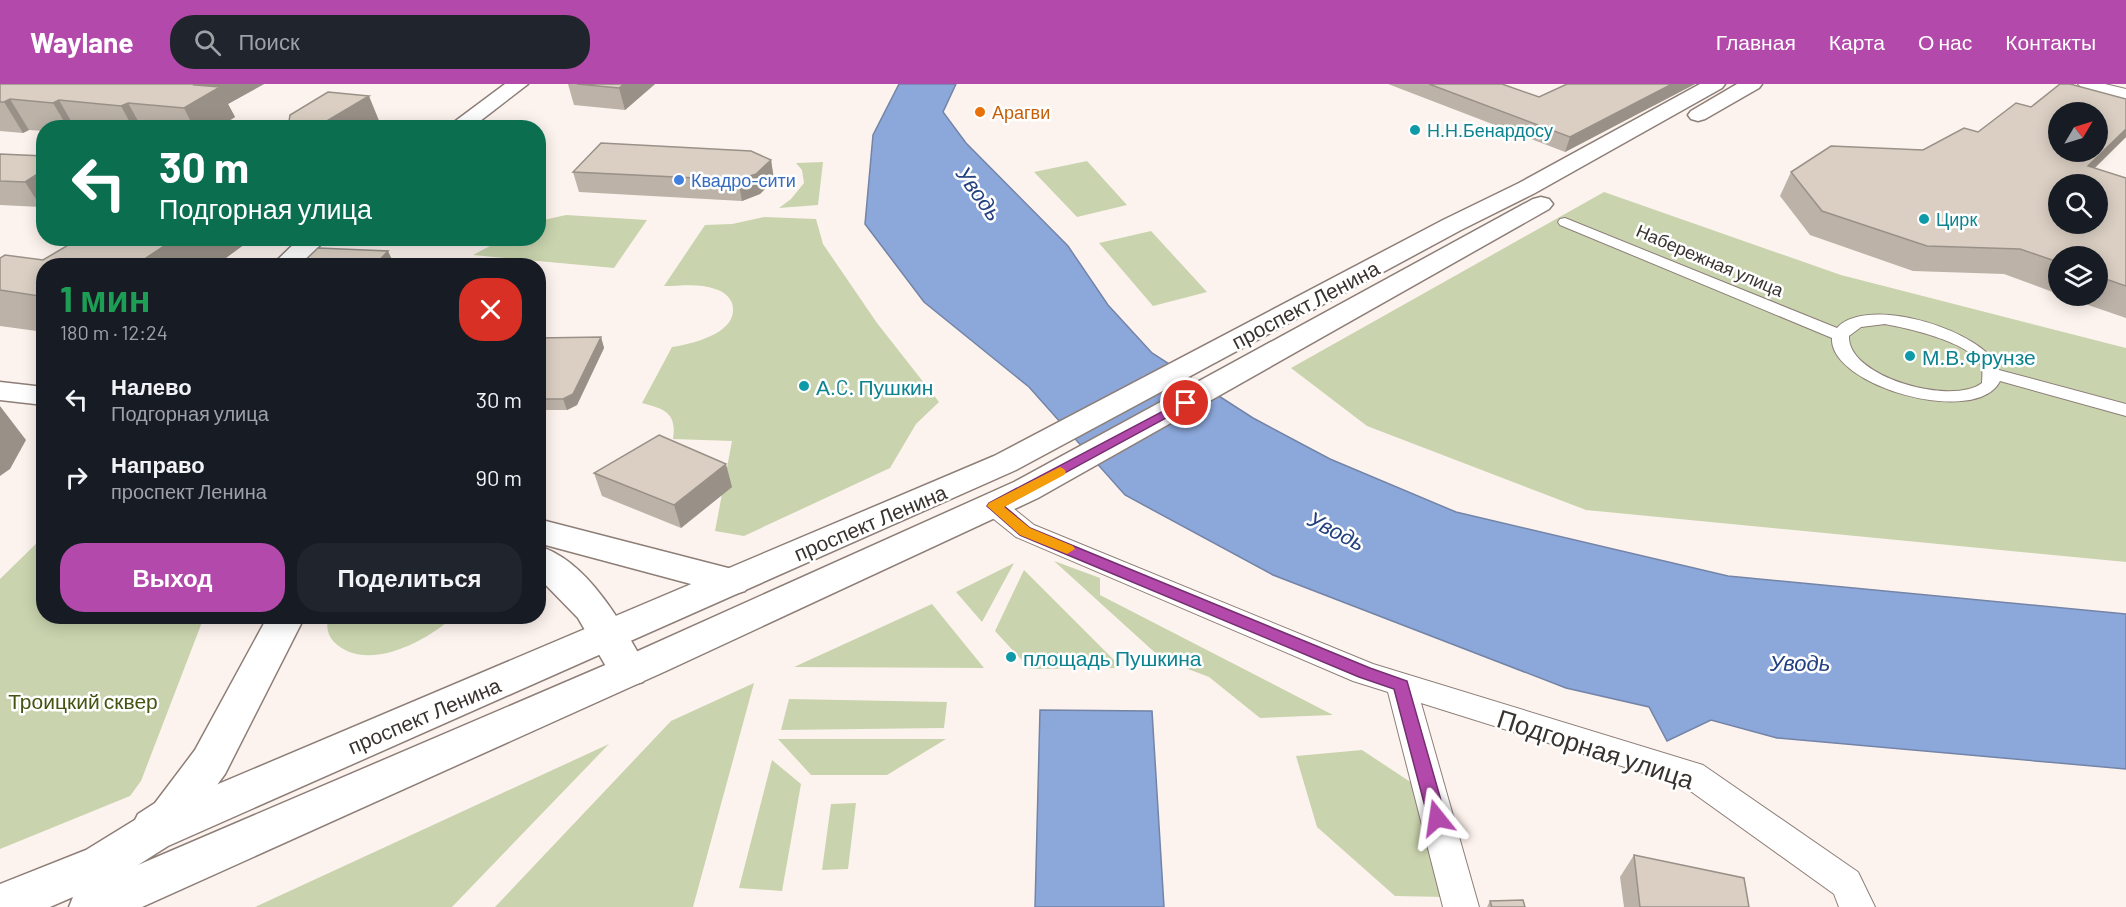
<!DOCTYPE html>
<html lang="ru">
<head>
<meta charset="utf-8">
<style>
	:root { --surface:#171b24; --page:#20242c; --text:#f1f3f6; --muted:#9ea1a6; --accent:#b349ab }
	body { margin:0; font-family:Barlow,sans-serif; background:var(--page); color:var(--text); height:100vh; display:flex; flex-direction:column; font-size:22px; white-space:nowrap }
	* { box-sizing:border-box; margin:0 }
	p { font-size:20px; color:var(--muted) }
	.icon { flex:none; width:33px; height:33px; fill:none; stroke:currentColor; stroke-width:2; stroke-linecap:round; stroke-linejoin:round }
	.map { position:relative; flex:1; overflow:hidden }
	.details { position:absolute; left:36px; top:174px; width:510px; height:366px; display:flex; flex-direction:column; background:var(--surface); border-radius:24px; box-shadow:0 3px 15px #0003 }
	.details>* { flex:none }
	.guide { position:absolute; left:36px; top:36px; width:510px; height:126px; border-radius:24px; box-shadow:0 3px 15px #0003; background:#0b6e4f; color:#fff; overflow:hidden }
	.needle { width:39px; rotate:52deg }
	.controls { position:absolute; left:2048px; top:18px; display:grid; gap:12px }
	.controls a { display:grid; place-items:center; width:60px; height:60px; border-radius:50%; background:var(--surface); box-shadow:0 3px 15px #0003; font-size:30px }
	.pin { position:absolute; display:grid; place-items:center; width:51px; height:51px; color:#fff; margin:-26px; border:3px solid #fff; border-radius:50%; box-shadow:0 2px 6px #0007 }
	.me { position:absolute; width:66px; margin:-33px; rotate:345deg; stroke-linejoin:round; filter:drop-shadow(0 0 4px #0008) }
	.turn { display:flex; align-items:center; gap:21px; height:126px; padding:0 24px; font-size:27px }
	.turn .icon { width:78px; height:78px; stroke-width:2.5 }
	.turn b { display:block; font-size:42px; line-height:51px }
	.round { display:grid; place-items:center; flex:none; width:63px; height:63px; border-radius:24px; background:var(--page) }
	.overview { display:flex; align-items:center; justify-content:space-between; height:102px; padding:0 24px }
	h1 { font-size:36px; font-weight:700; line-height:45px; color:#1e9e55 }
	.action { display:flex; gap:12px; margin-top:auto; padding:12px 24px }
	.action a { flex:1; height:69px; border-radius:24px; background:var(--accent); color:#fff; font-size:24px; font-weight:700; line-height:69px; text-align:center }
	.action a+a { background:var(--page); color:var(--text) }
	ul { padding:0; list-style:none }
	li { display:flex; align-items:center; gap:18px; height:78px; padding:0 24px }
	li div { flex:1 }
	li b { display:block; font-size:22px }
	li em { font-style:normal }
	header { display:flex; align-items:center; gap:36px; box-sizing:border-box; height:84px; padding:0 30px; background:var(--accent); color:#fff }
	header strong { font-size:28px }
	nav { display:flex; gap:33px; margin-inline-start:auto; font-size:21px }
	.search { width:420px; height:54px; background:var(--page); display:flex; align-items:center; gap:15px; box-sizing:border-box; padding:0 21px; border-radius:24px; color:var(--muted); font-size:22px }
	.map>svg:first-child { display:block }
	.green { fill:#c9d4ae }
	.water { fill:#8ca7da; stroke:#7384a7; stroke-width:1.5 }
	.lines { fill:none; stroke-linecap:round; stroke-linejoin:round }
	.pedestrian-casing { stroke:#8d7e77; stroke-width:2 }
	.minor-casing { stroke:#8d7e77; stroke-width:2 }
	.tertiary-casing { stroke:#8d7e77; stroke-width:3 }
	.primary-casing { stroke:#8d7e77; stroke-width:3 }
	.trunk-casing { stroke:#8d7e77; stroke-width:3 }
	.pedestrian { fill:#fff; fill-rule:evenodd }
	.minor { fill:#fff; fill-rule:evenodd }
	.tertiary { fill:#fff; fill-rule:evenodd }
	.primary { fill:#fff; fill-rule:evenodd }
	.trunk { fill:#fff; fill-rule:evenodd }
	.wall { fill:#bcb2a8 }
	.shaded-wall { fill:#999188 }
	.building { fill:#dbcfc3; stroke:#999188; stroke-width:1.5; fill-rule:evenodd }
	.route { fill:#b349ab; stroke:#742f6f; stroke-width:1.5 }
	.slow { fill:#f59e0b }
	.food-dot { fill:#e8710a; stroke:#fff; stroke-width:2 }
	.culture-dot { fill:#0f9aa8; stroke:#fff; stroke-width:2 }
	.shop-dot { fill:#3f7fe0; stroke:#fff; stroke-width:2 }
	.labels { text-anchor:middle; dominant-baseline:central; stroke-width:5; stroke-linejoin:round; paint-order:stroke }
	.far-food-label { font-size:18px; fill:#c56008; stroke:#fff; text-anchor:start }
	.far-culture-label { font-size:18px; fill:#0d838f; stroke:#fff; text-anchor:start }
	.far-shop-label { font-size:18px; fill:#366cbe; stroke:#fff; text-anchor:start }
	.far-street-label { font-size:18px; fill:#3a3431; stroke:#fff }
	.street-label { font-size:21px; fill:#3a3431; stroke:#fff }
	.culture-label { font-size:21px; fill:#0d838f; stroke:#fff; text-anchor:start }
	.park-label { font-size:21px; fill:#455313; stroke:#fff }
	.water-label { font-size:22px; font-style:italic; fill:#24417f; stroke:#fff }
	.near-street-label { font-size:26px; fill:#3a3431; stroke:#fff }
</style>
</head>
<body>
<header>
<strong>Waylane</strong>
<div class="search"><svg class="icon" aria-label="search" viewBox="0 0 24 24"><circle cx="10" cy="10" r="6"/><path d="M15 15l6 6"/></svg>Поиск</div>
<nav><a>Главная</a><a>Карта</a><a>О нас</a><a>Контакты</a></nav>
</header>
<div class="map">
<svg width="2126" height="823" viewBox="0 0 2126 823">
	<rect width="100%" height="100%" fill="#fdf3ee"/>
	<g class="green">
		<path d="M 1087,77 L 1127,121 L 1077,133 L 1034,88 Z"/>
		<path d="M 823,78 L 818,121 L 779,124 L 791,115 L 804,99 L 802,86 L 796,79 Z"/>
		<path d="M 1604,108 L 1841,191 L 2126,264 L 2126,478 L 1586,426 L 1367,342 L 1291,284 Z"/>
		<path d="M 566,131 L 647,136 L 614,184 L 473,171 L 503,155 L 538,154 L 539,137 Z"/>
		<path d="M 764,133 L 816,135 L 823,160 L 877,239 L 939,318 L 916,340 L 890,384 L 744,452 L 715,447 L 732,357 L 673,355 C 677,329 665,325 642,319 L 672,263 C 691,260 741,249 732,219 C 729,212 723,207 715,205 C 700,199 681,202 664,202 L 705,141 L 732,140 Z"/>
		<path d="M 1151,147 L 1207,208 L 1153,222 L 1099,159 Z"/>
		<path d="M 43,453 L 44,532 L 204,533 L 141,697 L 130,712 L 0,765 L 0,495 Z"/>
		<path d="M 1054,477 L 1100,494 L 1100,511 L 1333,631 L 1260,634 L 1209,593 L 1162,575 Z"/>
		<path d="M 1014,479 L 982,538 L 956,508 Z"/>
		<path d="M 1024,486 L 1122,584 L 1030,585 L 995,547 Z"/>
		<path d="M 932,520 L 984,584 L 794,583 Z"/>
		<path d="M 329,532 L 453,532 L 453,533 C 427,557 366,590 334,558 C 328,552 325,541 329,532 Z"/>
		<path d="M 754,599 L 693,823 L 495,823 L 671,637 Z"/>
		<path d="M 789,615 L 947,618 L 944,644 L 781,646 Z"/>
		<path d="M 778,655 L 946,655 L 887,691 L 811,691 Z"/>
		<path d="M 609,660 L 452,823 L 255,823 Z"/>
		<path d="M 1362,666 L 1418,703 L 1444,813 L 1395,812 L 1317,743 L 1296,672 Z"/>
		<path d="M 772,676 L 801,700 L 782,807 L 739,804 Z"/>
		<path d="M 856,719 L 848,785 L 822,786 L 831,720 Z"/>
	</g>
	<g class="water">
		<path d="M 899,0 L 956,0 L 943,28 L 966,59 L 1068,162 L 1108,221 L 1152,269 L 1253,334 L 1330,375 L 1456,428 L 1728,492 L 2126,530 L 2126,685 L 1777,654 L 1711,636 L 1667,657 L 1649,623 L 1566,604 L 1273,491 L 1125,411 L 1029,303 L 924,218 L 865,140 L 873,51 Z"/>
		<path d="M 1040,626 L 1152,627 L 1164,823 L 1035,823 Z"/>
	</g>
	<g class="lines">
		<g class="pedestrian-casing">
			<path id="pedestrian" d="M 1565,134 L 1837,244 C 1867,210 1986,247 1999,286 L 2126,320 L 2126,332 L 2000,297 C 1977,344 1829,302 1832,254 L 1560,141 L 1558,138 L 1560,135 ZM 1885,240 C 1907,244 1976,259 1982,284 C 1983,289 1982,295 1982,299 C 1952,322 1847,293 1849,252 L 1861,243 Z"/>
		</g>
		<g class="minor-casing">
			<g id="minor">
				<path d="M 2078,0 L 2105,0 L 2126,5 L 2126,15 L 2081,3 Z"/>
				<path d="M 994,413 L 1003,416 L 1034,441 L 1373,580 L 1703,681 L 1858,788 L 1875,823 L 1839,823 L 1834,810 L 1682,701 L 1421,619 L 1479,823 L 1443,823 L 1388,608 L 1353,597 L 1016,453 L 985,428 L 981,422 L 985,416 Z"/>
			</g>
		</g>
		<g class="tertiary-casing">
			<g id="tertiary">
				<path d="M 505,0 L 528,0 L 471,44 L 446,44 Z"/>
				<path d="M 300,154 L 327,154 L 300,182 L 271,182 Z"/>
			</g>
		</g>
		<g class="primary-casing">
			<g id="primary">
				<path d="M 0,298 L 44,303 L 44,321 L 0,316 Z"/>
				<path d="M 538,435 L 732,485 L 745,489 L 750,498 L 745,507 L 732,511 L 538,459 Z"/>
				<path d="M 538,462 C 588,476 625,544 648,587 L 643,598 L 629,602 L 615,598 L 578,534 L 538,493 Z"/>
				<path d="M 268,532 L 305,532 L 225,690 L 185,745 L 168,758 L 153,763 L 138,758 L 131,744 L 138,730 L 155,719 L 195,666 Z"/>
			</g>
		</g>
		<g class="trunk-casing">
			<g id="trunk">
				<path d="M 1700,0 L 1725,0 L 1722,4 L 1535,109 L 1461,146 L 1016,386 L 168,762 L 138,781 L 638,567 L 1014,398 L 1533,115 L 1541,113 L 1549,115 L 1553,120 L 1549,125 L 1038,414 L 666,587 L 142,823 L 69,823 L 73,813 L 50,823 L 0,823 L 0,800 L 86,766 L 138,734 L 994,372 L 1443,136 L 1519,99 Z"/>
				<path d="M 1737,0 L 1762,0 L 1759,4 L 1705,35 L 1698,37 L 1691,35 L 1688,31 L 1691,27 Z"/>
			</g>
		</g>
		<use href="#pedestrian" class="pedestrian"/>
		<use href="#minor" class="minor"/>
		<use href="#tertiary" class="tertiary"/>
		<use href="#primary" class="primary"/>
		<use href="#trunk" class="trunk"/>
	</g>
	<g class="wall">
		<path d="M 0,0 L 264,0 L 228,20 L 235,33 L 218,44 L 44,44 L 44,47 L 29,46 L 23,49 L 0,47 Z"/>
		<path d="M 568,0 L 655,0 L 625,26 L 574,21 Z"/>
		<path d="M 1388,0 L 1502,0 L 1539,13 L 1567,0 L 1695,0 L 1565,68 Z"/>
		<path d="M 1978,48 L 2126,53 L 2095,84 L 2126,94 L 2126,234 L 2062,212 L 2097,212 L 2097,172 L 2058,172 L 2058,210 L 2004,190 L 1913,187 L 1810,151 L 1780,112 L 1791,88 L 1923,66 Z"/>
		<path d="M 0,70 L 44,72 L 44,121 L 41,123 L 0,121 Z"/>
		<path d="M 771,76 L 774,96 L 760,110 L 742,117 L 579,108 L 573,88 Z"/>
		<path d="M 80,154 L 253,154 L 215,182 L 44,182 L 44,248 L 0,242 L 0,174 L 43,176 Z"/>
		<path d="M 601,253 L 604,264 L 577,321 L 567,326 L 538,326 L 538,254 Z"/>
		<path d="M 594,389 L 732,403 L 681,444 L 602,412 Z"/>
		<path d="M 1634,771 L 1749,823 L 1624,823 L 1620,793 Z"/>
		<path d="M 1490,817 L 1525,823 L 1487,823 Z"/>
	</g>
	<g class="shaded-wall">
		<path d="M 195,0 L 264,0 L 228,20 L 235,33 L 218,44 L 194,44 L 184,24 L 194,1 Z"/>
		<path d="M 624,0 L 655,0 L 625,26 L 619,4 Z"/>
		<path d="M 1672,0 L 1695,0 L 1565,68 L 1570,53 Z"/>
		<path d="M 369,12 L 382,44 L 315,44 Z"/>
		<path d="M 10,15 L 29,46 L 23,49 L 4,18 Z"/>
		<path d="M 59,16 L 75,44 L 68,44 L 53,19 Z"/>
		<path d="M 128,19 L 142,44 L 133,44 L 121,22 Z"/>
		<path d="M 2126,45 L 2126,53 L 2078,100 L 2088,82 Z"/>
		<path d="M 771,76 L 774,96 L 760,110 L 742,117 L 738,96 Z"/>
		<path d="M 44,86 L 44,121 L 41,123 L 25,98 Z"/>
		<path d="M 176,154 L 253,154 L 215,182 L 134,182 Z"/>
		<path d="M 388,167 L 395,182 L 374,182 Z"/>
		<path d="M 44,209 L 44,218 L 39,212 Z"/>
		<path d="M 601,253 L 604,264 L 577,321 L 567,326 L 563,315 Z"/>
		<path d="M 0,322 L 26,356 L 10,385 L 0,392 Z"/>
		<path d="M 726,380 L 732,403 L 681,444 L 674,421 Z"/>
	</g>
	<g class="building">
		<path d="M 0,0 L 195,0 L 194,1 L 220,3 L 184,24 L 128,19 L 121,22 L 59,16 L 53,19 L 10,15 L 4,18 L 0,18 Z"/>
		<path d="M 577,0 L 624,0 L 619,4 Z"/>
		<path d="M 1429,0 L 1502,0 L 1539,13 L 1567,0 L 1672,0 L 1570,53 Z"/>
		<path d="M 2060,0 L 2070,0 L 2126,15 L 2126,45 L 2088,82 L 2126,94 L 2126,202 L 2097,192 L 2097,172 L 2058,172 L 2058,178 L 2020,165 L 1927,162 L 1822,127 L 1791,88 L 1831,62 L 1923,66 L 1964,44 L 1978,48 L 2016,19 L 2031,23 ZM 2058,28 L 2097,28 L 2097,68 L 2058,68 ZM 2058,100 L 2097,100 L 2097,140 L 2058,140 Z"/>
		<path d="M 328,8 L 369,12 L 315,44 L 288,44 L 290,31 Z"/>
		<path d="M 601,59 L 751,67 L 771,76 L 756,90 L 738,96 L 573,88 Z"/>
		<path d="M 0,70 L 44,72 L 44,86 L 25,98 L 0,97 Z"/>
		<path d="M 80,154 L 176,154 L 134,182 L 44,182 L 44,209 L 39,212 L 0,206 L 0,174 L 5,171 L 43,176 Z"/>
		<path d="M 318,164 L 388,167 L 374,182 L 299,182 Z"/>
		<path d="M 601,253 L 573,310 L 563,315 L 538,315 L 538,254 Z"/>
		<path d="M 659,351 L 726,380 L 674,421 L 594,389 Z"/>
		<path d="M 1634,771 L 1744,794 L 1749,823 L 1640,823 Z"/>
		<path d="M 1523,816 L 1525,823 L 1492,823 L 1490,817 Z"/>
	</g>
	<path class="route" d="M 1186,315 L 1190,316 L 1192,319 L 1190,321 L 1004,422 L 1030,444 L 1370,584 L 1407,597 L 1446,734 L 1443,740 L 1437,742 L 1431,740 L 1428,734 L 1394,605 L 1359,593 L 1020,451 L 987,422 L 989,419 Z"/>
	<path class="slow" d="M 1060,383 L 1064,385 L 1066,388 L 1064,391 L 1004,423 L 1030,444 L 1073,462 L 1075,465 L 1067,470 L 1020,451 L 987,422 L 989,419 Z"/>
	<circle class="food-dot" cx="980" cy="28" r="6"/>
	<g class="culture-dot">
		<circle cx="1415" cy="46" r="6"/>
		<circle cx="1924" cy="135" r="6"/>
		<circle cx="1910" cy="272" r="6"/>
		<circle cx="804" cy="302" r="6"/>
		<circle cx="1011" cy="573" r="6"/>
	</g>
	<circle class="shop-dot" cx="679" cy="96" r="6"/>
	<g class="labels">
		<g class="far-food-label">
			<text x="992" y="28">Арагви</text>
		</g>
		<g class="far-culture-label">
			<text x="1427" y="46">Н.Н.Бенардосу</text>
			<text x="1936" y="135">Цирк</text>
		</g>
		<g class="far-shop-label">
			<text x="691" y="96">Квадро-сити</text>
		</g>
		<g class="far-street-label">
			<text transform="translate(1710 176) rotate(23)">Набережная улица</text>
		</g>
		<g class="street-label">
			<text transform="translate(1305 220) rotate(-28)">проспект Ленина</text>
			<text transform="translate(870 438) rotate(-23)">проспект Ленина</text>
			<text transform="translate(424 631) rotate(-23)">проспект Ленина</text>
		</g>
		<g class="culture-label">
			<text x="1922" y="272">М.В.Фрунзе</text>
			<text x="816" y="302">А.C. Пушкин</text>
			<text x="1023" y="573">площадь Пушкина</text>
		</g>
		<g class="park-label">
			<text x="83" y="616">Троицкий сквер</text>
		</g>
		<g class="water-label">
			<text transform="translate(980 109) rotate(54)">Уводь</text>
			<text transform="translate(1337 446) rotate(27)">Уводь</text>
			<text x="1800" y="578">Уводь</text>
		</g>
		<g class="near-street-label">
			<text transform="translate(1596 664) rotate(18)">Подгорная улица</text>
		</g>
	</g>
</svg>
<div class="controls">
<a><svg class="needle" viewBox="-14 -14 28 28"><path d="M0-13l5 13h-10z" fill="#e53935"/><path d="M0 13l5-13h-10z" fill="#9ea1a6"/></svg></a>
<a><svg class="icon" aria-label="search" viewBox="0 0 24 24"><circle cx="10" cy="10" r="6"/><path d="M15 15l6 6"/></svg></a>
<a><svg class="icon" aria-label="layers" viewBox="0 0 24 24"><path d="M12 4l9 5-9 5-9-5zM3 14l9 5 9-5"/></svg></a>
</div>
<div class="pin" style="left:1186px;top:319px;background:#d93025"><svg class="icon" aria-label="arrive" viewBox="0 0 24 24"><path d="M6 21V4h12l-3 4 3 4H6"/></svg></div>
<svg class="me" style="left:1437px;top:734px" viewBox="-20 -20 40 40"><path d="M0-17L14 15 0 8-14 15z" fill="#b349ab" stroke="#fff" stroke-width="4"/></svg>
<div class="guide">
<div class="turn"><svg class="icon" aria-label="left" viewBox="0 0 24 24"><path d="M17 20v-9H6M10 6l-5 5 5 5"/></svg><div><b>30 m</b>Подгорная улица</div></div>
</div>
<section class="details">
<div class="overview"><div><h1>1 мин</h1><p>180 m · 12:24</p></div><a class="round" style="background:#d93025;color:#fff"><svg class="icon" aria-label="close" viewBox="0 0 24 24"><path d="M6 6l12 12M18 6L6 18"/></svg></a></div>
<ul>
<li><svg class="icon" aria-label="left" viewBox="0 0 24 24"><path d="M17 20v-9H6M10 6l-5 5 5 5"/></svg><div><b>Налево</b><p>Подгорная улица</p></div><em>30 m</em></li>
<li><svg class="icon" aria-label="right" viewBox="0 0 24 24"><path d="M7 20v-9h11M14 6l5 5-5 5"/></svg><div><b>Направо</b><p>проспект Ленина</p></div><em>90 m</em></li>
</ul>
<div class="action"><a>Выход</a><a>Поделиться</a></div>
</section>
</div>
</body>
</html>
